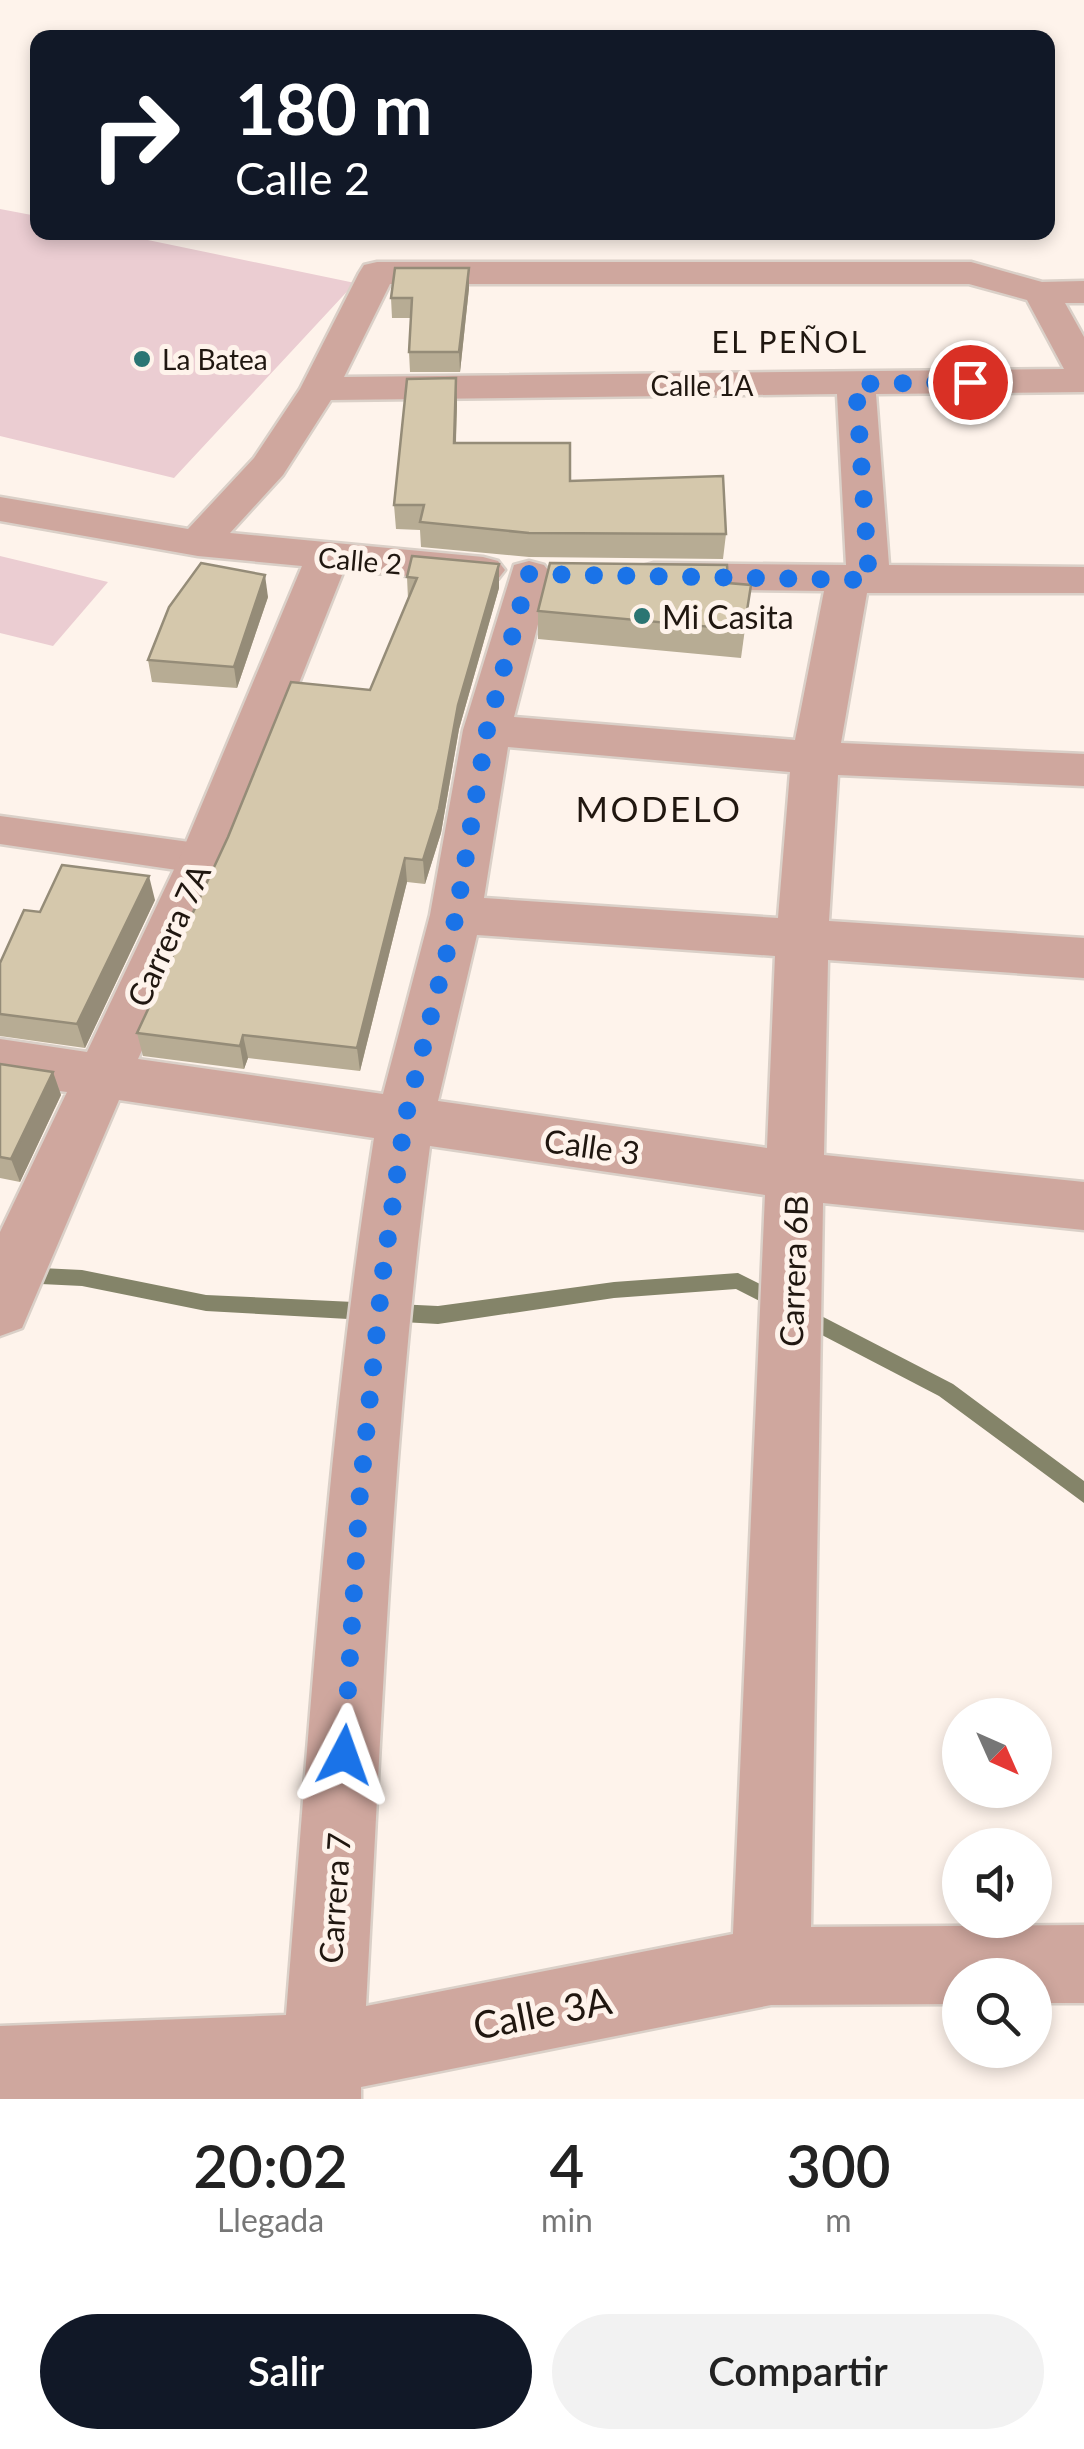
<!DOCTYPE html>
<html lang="es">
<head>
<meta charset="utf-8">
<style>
	:root { --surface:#fff; --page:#f2f2f2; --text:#222; --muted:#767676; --accent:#111827 }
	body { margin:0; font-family:Lato,sans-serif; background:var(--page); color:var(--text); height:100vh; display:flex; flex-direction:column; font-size:38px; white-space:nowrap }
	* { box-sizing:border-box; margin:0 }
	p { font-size:32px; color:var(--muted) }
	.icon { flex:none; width:55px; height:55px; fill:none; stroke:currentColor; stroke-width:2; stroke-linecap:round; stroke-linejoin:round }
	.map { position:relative; height:2099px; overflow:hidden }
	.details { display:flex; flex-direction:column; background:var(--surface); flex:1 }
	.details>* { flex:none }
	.hud { position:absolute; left:30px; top:30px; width:1025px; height:210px; border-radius:20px; box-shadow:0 5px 15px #0003; background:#111827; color:#fff; overflow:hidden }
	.needle { width:65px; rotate:135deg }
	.controls { position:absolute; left:942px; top:1698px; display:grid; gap:20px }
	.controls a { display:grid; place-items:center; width:110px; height:110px; border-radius:50%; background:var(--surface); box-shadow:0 5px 15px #0003; font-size:50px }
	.pin { position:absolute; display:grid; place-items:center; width:85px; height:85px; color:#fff; margin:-42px; border:5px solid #fff; border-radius:50%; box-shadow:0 2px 10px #0007 }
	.me { position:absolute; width:110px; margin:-55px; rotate:4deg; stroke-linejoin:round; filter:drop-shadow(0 0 8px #0008) }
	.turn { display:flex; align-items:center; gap:35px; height:210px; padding:0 40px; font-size:45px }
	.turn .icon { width:130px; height:130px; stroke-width:2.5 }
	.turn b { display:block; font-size:70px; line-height:85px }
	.eta { display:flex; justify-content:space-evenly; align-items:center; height:170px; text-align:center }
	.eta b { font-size:60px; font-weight:600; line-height:70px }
	.action { display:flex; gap:20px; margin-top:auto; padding:20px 40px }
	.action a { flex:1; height:115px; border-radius:60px; background:var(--accent); color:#fff; font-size:40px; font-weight:600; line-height:115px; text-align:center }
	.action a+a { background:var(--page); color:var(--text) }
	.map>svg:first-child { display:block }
	.green { fill:#ebcdd2 }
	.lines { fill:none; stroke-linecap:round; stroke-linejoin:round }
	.stream { fill:#848469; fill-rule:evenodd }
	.pedestrian-casing { stroke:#dad0c8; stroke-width:5 }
	.minor-casing { stroke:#dad0c8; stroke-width:5 }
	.pedestrian { fill:#cfa79e; fill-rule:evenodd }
	.minor { fill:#cfa79e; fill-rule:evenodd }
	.wall { fill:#b7ac94 }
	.shaded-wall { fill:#958c78 }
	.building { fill:#d5c8ac; stroke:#958c78; stroke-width:2.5 }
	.route { stroke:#1a73e8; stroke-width:18; stroke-dasharray:0 32.4 }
	.poi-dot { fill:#2b7573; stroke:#fef3eb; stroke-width:4 }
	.labels { text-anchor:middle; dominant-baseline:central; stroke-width:10; stroke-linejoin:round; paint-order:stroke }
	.far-poi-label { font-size:28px; fill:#201710; stroke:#fef3eb; text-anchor:start }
	.far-street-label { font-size:28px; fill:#201710; stroke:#fef3eb }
	.far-neighbourhood-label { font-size:30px; letter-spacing:2.5px; fill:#201710; stroke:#fef3eb }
	.poi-label { font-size:32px; fill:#201710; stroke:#fef3eb; text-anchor:start }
	.street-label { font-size:32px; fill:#201710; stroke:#fef3eb }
	.neighbourhood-label { font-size:35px; letter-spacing:2.5px; fill:#201710; stroke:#fef3eb }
	.near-street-label { font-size:38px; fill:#201710; stroke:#fef3eb }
</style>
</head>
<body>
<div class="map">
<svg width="1084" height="2099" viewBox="0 0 1084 2099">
	<rect width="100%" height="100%" fill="#fef3eb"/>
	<g class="green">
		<path d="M 0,209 L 37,216 L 38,232 L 114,233 L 355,283 L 174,478 L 0,436 Z"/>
		<path d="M 0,556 L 108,582 L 53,646 L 0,633 Z"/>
	</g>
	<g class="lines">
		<g class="stream">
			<path d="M 0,1266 L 82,1270 L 206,1295 L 438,1306 L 614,1282 L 738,1273 L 786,1297 L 789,1303 L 786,1309 L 779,1311 L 736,1289 L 614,1298 L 438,1324 L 206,1311 L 82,1286 L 0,1282 Z"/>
			<path d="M 802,1306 L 953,1384 L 1084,1481 L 1084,1503 L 939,1396 L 795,1321 L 792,1315 L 795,1309 Z"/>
		</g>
		<g class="pedestrian-casing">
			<path id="pedestrian" d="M 0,816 L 204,844 L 219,849 L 225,859 L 219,869 L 204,874 L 0,844 Z"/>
		</g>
		<g class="minor-casing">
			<path id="minor" d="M 377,262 L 971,262 L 1042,282 L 1084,281 L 1084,303 L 1065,303 L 1084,337 L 1084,392 L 876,394 L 889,565 L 1084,567 L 1084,593 L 867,593 L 841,743 L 1084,754 L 1084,786 L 838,775 L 829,921 L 1084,938 L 1084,978 L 828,960 L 824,1155 L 1084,1182 L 1084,1230 L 823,1203 L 811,1927 L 1084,1925 L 1084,2003 L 1035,2003 L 1035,1975 L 960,1975 L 960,2004 L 771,2005 L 361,2087 L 361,2099 L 0,2099 L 0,2026 L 286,2015 C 310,1722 328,1429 374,1138 L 119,1100 L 22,1328 L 0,1336 L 0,1232 L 67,1092 L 0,1083 L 0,1039 L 87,1052 L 179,859 L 302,566 L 198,556 L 0,521 L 0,497 L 188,529 L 254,458 L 300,389 L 359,273 L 364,265 ZM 390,284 L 969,284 L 1027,300 L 1064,369 L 344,377 ZM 837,394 L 846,565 L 654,563 L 639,567 L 632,576 L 639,585 L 654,589 L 824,591 L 795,740 L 514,717 L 551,574 L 544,565 L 529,561 L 514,565 L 463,730 L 430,915 L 383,1094 L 138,1059 L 229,859 L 344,570 L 483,583 L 498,579 L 505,570 L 498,561 L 483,557 L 230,533 L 283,475 L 331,400 ZM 508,747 L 790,772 L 778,918 L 484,898 ZM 477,935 L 775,956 L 767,1148 L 438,1101 ZM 430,1146 L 765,1195 L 733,1934 L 366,2006 C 382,1719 392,1431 430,1146 Z"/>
		</g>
		<use href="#pedestrian" class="pedestrian"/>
		<use href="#minor" class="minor"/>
	</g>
	<g class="wall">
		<path d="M 469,288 L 460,372 L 410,372 L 409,352 L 411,318 L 392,318 L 391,298 Z"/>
		<path d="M 457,402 L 456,443 L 726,534 L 723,559 L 529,557 L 421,547 L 420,530 L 396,529 L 394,505 Z"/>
		<path d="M 499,564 L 499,588 L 459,729 L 441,833 L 425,884 L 407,882 L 360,1071 L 248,1058 L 244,1069 L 143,1056 L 137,1033 L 370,690 L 408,599 L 407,577 Z"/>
		<path d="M 728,583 L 751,585 L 741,658 L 538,639 L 538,611 Z"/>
		<path d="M 268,597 L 237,688 L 152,682 L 148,660 Z"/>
		<path d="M 155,900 L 85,1048 L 0,1036 L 0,963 L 40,912 Z"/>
		<path d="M 0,1064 L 53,1072 L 61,1095 L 20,1182 L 0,1178 Z"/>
	</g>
	<g class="shaded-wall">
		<path d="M 469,268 L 469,288 L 460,372 L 459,352 Z"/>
		<path d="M 456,378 L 457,402 L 455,468 L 454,443 Z"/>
		<path d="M 499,564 L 499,588 L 459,729 L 441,833 L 425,884 L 423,860 L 458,705 Z"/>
		<path d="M 265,575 L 268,597 L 237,688 L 234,667 Z"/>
		<path d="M 405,858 L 407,882 L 360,1071 L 357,1048 Z"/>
		<path d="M 149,876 L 155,900 L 85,1048 L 77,1024 Z"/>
		<path d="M 243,1035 L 248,1058 L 244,1069 L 240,1046 Z"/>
		<path d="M 53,1072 L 61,1095 L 20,1182 L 11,1159 Z"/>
	</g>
	<g class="building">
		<path d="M 395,268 L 469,268 L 459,352 L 409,352 L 412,298 L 391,298 Z"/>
		<path d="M 456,378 L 454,443 L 570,443 L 570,481 L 723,476 L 726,534 L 529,533 L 420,522 L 424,505 L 394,505 L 407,379 Z"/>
		<path d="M 412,556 L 499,564 L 458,705 L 439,809 L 423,860 L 405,858 L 357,1048 L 243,1035 L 240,1046 L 137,1033 L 228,837 L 291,682 L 370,690 L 417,578 L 407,577 Z"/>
		<path d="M 201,563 L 265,575 L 234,667 L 148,660 L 169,607 Z"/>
		<path d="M 550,563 L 727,565 L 728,583 L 751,585 L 744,630 L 538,611 Z"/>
		<path d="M 62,865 L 149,876 L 77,1024 L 0,1014 L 0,963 L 24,910 L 40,912 Z"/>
		<path d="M 0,1064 L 53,1072 L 11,1159 L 0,1157 Z"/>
	</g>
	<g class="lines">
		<path class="route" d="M 344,1755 L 360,1492 L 383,1272 L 405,1119 L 456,916 L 487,730 L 529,574 L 869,580 L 856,384 L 970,382"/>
	</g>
	<g class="poi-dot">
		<circle cx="142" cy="359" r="10"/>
		<circle cx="642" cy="616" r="10"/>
	</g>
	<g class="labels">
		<g class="far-poi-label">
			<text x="162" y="359">La Batea</text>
		</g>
		<g class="far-street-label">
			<text x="702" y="385">Calle 1A</text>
			<text transform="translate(360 560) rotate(5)">Calle 2</text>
		</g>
		<g class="far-neighbourhood-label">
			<text x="790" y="341">EL PEÑOL</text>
		</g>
		<g class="poi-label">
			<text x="662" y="616">Mi Casita</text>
		</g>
		<g class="street-label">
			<text transform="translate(168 935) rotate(-65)">Carrera 7A</text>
			<text transform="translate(592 1146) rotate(8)">Calle 3</text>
			<text transform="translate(793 1271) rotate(-88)">Carrera 6B</text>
			<text transform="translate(334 1898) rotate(-86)">Carrera 7</text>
		</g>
		<g class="neighbourhood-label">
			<text x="659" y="808">MODELO</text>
		</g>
		<g class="near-street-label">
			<text transform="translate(542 2012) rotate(-11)">Calle 3A</text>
		</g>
	</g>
</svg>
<div class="controls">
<a><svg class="needle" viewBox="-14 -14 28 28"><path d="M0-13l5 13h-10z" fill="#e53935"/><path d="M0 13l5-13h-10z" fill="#767676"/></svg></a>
<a><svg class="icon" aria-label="sound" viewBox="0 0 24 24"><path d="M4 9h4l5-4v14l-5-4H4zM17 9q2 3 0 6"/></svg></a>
<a><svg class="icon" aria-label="search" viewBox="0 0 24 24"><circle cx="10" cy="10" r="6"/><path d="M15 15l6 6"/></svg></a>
</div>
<div class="pin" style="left:970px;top:382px;background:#d93025"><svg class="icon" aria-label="arrive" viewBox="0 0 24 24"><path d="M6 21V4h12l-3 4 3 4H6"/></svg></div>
<svg class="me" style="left:344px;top:1755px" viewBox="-20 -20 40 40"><path d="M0-17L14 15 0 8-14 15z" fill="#1a73e8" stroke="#fff" stroke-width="4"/></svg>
<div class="hud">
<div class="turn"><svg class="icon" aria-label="right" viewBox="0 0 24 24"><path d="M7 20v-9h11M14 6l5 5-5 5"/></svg><div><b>180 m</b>Calle 2</div></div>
</div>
</div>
<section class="details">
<div class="eta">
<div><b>20:02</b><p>Llegada</p></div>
<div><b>4</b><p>min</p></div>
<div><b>300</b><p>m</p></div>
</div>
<div class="action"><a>Salir</a><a>Compartir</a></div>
</section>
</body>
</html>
